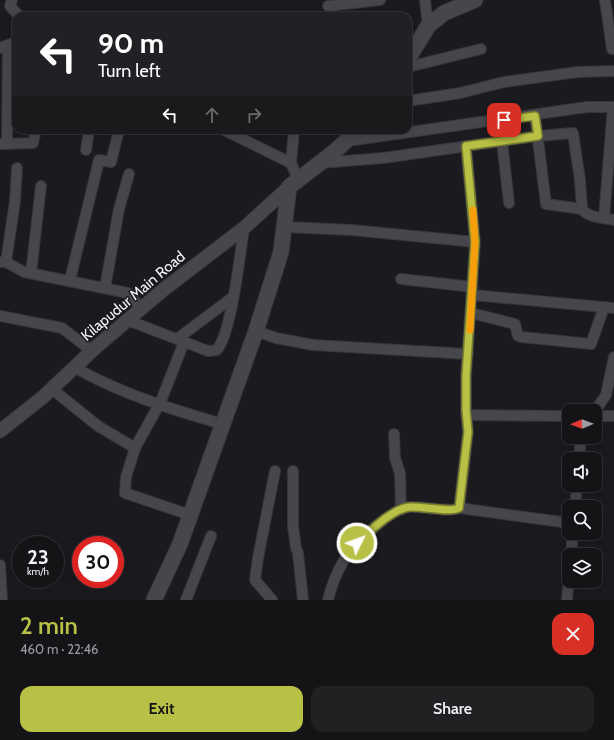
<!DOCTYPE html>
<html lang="en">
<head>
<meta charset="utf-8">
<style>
	:root { --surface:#141417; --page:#212124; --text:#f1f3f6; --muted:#9d9ea1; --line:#333336; --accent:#b9c046 }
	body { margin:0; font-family:Cabin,sans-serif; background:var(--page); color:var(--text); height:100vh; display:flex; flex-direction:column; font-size:15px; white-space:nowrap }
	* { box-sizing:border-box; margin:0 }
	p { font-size:13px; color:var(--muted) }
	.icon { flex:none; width:22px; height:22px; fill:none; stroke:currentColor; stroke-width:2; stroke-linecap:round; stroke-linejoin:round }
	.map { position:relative; height:600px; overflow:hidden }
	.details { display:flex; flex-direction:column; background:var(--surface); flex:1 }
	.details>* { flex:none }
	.banner { position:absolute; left:12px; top:12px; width:400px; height:122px; border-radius:12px; box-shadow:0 4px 16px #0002,0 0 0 1px var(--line); background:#202124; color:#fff; overflow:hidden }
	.needle { width:26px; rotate:269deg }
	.buttons { position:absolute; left:562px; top:404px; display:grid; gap:8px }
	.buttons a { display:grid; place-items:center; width:40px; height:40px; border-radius:8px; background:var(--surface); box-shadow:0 4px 16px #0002,0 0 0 1px var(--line); font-size:20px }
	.speed { position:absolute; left:12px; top:536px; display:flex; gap:8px; font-size:20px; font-weight:700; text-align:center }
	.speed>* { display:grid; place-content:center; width:52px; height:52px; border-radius:50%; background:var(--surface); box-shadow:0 4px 16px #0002,0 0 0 1px var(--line); line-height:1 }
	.speed small { font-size:10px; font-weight:400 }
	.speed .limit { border:6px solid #d22; background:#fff; color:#111 }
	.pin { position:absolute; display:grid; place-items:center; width:34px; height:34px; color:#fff; margin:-17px; border-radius:8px; box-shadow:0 2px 6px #0006 }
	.me { position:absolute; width:44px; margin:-22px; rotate:48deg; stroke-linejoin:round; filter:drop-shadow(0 0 3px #0008) }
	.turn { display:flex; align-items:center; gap:14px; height:84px; padding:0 20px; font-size:18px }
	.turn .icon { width:52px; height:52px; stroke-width:2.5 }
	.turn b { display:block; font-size:28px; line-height:34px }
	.lanes { display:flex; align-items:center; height:38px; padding:0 20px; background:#0003; justify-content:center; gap:20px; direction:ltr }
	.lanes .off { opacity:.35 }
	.round { display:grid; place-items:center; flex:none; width:42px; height:42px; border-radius:12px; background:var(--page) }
	.summary { display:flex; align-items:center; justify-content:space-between; height:68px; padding:0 20px }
	h1 { font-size:24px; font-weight:600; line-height:30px; color:var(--accent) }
	.primary-button { display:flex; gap:8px; margin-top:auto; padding:8px 20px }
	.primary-button a { flex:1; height:46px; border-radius:12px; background:var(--accent); color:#111; font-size:16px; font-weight:600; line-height:46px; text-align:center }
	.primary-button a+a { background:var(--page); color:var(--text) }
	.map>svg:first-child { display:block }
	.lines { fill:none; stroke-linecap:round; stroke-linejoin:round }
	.minor-casing { stroke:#363539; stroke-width:12 }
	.tertiary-casing { stroke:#363539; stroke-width:15 }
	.secondary-casing { stroke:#363539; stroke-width:17 }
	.minor { stroke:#47464c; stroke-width:10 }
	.tertiary { stroke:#47464c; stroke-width:13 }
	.secondary { stroke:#47464c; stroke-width:15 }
	.route-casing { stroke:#787d2e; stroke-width:10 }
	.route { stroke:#b9c046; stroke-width:7 }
	.slow { stroke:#f59e0b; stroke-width:7 }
	.labels { text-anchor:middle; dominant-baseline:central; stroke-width:3; stroke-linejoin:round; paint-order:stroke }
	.street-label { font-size:15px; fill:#f4f3f7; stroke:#1b1a1f }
</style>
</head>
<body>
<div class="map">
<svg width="614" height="600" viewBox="0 0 614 600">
	<rect width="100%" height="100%" fill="#1b1a1f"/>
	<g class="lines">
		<g class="minor-casing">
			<g id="minor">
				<path d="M 12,0 L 10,6 L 19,16"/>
				<path d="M 425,0 L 428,26"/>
				<path d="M 605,0 L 612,49"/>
				<path d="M 328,6 L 380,0"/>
				<path d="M 0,48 L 16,42"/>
				<path d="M 408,67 L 481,49"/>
				<path d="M 408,101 L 460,93 L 504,82 L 578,72 L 614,71"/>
				<path d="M 535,116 L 546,204 L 582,209"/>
				<path d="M 224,130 L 291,163 L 298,179"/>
				<path d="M 347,141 L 587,107 L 614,107"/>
				<path d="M 502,142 L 509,203"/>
				<path d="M 0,144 L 33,143 L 36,130"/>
				<path d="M 7,144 L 8,45"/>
				<path d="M 86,150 L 89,130"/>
				<path d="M 291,163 L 294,130"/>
				<path d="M 320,163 L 383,158 L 538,136 L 573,133 L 580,180 L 582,209 C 588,218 604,218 614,220"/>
				<path d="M 604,218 L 613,107"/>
				<path d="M 286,227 L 352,230 L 475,242"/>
				<path d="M 0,262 L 6,262 L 24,272 L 128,293 L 141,308"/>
				<path d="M 6,262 L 15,201 L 17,168"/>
				<path d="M 31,273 L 41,186"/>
				<path d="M 401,279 L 473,287"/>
				<path d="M 70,280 L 99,160 L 111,162 L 119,130"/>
				<path d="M 105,288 L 119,209 L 129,174"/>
				<path d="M 473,295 L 614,308"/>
				<path d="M 471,313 L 515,324 L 518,336 L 521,337 L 591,344 L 604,307"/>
				<path d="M 0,316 L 62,328 L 92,351"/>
				<path d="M 127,320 L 208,351 L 217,350 C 232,331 240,254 244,228"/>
				<path d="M 256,331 L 276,338 L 313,345 L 468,354"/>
				<path d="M 177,339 L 233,297"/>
				<path d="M 74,367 C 121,394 171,409 222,424"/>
				<path d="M 52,389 L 98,426 L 135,448 L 126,477 L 125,493 L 190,515"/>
				<path d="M 595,411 L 606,395 L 614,357"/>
				<path d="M 466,415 L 569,416"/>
				<path d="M 595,416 L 614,416"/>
				<path d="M 394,434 L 395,458 L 400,473 L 401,510"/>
				<path d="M 135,448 L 161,401 L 184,342"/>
				<path d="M 579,459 L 581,437"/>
				<path d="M 293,471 L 293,526 L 296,548 L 298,553 L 303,600"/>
				<path d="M 575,507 L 577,485"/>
				<path d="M 459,508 L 569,523"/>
				<path d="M 571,555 L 573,533"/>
				<path d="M 0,565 L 2,600"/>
				<path d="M 186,600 L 211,536"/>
				<path d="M 272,600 L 255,580 L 258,558 L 275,471"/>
				<path d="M 328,600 C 331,587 337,572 344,560 C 352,545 393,507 410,507 C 422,506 451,513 459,508 L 468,432 L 466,411 L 466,376 L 475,242 L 466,146"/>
				<path d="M 567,600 L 569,576"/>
			</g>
		</g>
		<g class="tertiary-casing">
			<path id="tertiary" d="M 0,431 L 43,397 L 96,347 L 163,290 L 244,228 L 289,187"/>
		</g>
		<g class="secondary-casing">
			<g id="secondary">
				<path d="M 408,59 L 428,26 L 444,13 L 475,0"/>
				<path d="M 154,600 L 180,544 L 256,331 L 281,252 L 289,187 L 334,152 L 358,130"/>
			</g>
		</g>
		<use href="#minor" class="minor"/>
		<use href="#tertiary" class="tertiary"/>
		<use href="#secondary" class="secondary"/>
	</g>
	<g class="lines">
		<g class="route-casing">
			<path id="route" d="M 357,543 C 369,532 393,508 410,507 C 422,506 450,513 459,508 L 468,432 L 466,410 L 466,376 L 475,242 L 466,146 L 538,136 L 535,116 L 504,120"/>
		</g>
		<use href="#route" class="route"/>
		<path class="slow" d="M 470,330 L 475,242 L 473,210"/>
	</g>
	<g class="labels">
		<g class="street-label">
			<text transform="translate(133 296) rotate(-40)">Kilapudur Main Road</text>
		</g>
	</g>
</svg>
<div class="buttons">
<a><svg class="needle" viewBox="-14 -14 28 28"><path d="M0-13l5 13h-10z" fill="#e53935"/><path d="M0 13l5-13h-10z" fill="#9d9ea1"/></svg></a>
<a><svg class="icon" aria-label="sound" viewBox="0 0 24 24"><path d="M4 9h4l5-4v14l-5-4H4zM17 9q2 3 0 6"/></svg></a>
<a><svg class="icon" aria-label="search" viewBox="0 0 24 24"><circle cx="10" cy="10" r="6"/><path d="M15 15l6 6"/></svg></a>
<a><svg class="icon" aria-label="layers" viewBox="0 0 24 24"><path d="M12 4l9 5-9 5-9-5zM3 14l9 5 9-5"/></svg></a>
</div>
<div class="speed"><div>23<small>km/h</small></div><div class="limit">30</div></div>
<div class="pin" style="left:504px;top:120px;background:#d93025"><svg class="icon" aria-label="arrive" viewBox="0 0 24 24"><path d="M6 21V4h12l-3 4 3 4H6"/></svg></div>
<svg class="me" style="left:357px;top:543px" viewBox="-20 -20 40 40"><circle r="17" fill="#b9c046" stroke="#fff" stroke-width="3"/><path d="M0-11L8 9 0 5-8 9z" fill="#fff"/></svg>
<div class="banner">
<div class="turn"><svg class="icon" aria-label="left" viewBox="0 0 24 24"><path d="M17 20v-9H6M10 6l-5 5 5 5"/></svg><div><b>90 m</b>Turn left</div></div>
<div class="lanes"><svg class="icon" aria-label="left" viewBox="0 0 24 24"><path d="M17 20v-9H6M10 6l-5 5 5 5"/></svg><svg class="icon off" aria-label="ahead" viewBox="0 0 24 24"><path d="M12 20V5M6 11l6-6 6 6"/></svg><svg class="icon off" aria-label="right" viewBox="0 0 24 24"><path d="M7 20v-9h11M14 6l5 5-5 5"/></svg></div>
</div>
</div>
<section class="details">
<div class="summary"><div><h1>2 min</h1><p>460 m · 22:46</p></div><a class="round" style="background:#d93025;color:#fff"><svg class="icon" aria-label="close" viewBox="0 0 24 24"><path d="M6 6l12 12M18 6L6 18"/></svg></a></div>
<div class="primary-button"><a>Exit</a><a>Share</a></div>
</section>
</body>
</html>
